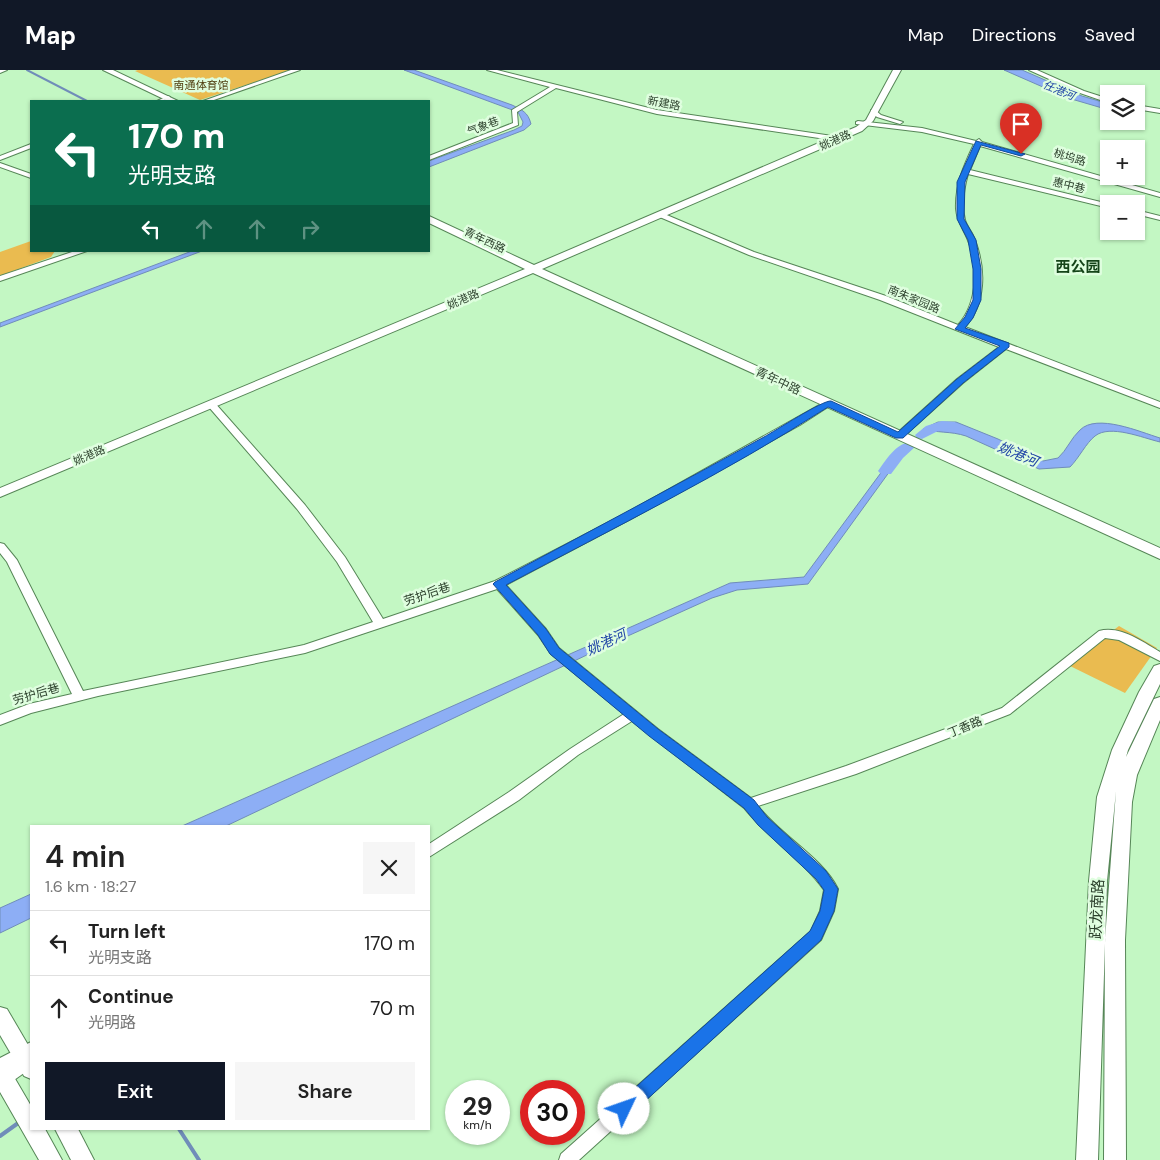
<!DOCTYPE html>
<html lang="en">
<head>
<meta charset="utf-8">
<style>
	:root { --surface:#fff; --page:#f6f6f6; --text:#222; --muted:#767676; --line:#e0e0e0; --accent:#111827 }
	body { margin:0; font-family:"DM Sans","Noto Sans SC",sans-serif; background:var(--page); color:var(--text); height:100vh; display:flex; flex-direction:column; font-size:19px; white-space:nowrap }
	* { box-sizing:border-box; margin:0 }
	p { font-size:16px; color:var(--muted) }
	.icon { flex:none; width:28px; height:28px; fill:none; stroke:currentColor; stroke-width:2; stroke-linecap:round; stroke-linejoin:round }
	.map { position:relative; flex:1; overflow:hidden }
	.sheet { position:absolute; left:30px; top:755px; width:400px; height:305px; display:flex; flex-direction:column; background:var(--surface); border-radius:0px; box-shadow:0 1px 4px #0004 }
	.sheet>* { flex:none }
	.top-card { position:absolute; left:30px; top:30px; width:400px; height:152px; border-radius:0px; box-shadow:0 1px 4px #0004; background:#0b6e4f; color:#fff; overflow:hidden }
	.fabs { position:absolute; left:1100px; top:15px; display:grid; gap:10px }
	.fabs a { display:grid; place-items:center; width:45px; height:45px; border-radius:0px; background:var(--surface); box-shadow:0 1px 4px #0004; font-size:25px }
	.speed { position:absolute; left:445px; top:1010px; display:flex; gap:10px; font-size:25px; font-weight:700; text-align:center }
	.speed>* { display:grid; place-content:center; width:65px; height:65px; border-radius:50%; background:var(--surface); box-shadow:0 1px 4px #0004; line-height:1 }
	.speed small { font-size:12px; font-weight:400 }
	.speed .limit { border:8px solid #d22; background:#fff; color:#111 }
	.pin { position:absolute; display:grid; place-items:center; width:42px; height:42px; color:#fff; margin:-51px -21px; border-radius:50% 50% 50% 0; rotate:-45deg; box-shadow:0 0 5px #0007 }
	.pin .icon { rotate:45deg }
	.me { position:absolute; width:55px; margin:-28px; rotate:48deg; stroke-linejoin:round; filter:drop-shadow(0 0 4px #0008) }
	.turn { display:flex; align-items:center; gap:18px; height:105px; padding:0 15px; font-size:22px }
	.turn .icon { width:65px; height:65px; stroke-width:2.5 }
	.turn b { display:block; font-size:35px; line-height:42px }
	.lanes { display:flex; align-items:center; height:48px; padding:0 15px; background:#0003; justify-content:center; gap:25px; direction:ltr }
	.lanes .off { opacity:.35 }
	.round { display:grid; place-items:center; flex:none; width:52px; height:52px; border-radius:0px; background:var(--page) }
	.summary { display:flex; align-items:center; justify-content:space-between; height:85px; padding:0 15px }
	h1 { font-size:30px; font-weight:600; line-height:38px }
	.cta { display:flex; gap:10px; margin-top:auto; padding:10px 15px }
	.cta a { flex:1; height:58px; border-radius:0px; background:var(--accent); color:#fff; font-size:20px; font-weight:600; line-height:58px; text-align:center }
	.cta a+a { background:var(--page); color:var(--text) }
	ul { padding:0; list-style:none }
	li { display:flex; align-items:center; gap:15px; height:65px; padding:0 15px; border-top:1px solid var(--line) }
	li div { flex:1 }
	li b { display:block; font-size:19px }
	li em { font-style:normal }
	header { display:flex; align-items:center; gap:30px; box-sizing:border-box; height:70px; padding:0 25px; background:var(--accent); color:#fff }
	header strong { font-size:24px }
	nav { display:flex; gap:28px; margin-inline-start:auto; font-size:18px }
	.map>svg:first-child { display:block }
	.green { fill:#eabb50 }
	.water { fill:#8daef5; stroke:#708db9 }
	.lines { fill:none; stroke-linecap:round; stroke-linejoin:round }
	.stream-far1 { stroke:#708db9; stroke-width:2 }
	.stream { stroke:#708db9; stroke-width:4 }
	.river { fill:#8daef5; fill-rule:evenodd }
	.minor-casing { stroke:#568657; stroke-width:2 }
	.major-casing { stroke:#568657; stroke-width:2 }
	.minor { fill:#fff; fill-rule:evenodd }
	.major { fill:#fff; fill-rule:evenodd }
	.route { fill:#1a73e8; stroke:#114b97 }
	.labels { text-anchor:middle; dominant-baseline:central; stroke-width:5; stroke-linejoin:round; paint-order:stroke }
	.far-park-label { font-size:11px; fill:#4f3c0e; stroke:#dffedf }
	.far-water-label { font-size:11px; font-style:italic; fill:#1e42a6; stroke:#dffedf }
	.far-street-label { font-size:11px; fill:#2d412d; stroke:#dffedf }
	.street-label { font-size:12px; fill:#2d412d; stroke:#dffedf }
	.water-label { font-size:14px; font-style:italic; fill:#1e42a6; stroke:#dffedf }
	.far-district-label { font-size:15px; font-weight:bold; fill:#144418; stroke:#dffedf }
	.near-street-label { font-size:15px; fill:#2d412d; stroke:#dffedf }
</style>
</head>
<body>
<header>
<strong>Map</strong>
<nav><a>Map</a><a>Directions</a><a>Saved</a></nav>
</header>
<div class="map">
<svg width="1160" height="1090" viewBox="0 0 1160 1090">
	<rect width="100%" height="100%" fill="#c3f7c3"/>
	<g class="green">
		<path d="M 138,0 L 292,0 L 200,30 L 135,1 Z"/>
		<path d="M 31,171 L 31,181 L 55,181 L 51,187 L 0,206 L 0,182 Z"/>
		<path d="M 1119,556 L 1157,578 L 1125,623 L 1068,595 Z"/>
	</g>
	<g class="water">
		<path d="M 404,0 L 414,0 L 512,35 C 522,40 528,42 531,54 L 524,60 L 429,97 L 429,91 L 514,60 L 522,56 L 523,52 L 518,42 L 507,38 Z"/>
		<path d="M 1004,0 L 1022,0 L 1082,26 L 1109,34 L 1109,40 L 1068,28 Z"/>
		<path d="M 192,181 L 202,181 L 0,257 L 0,253 Z"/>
		<path d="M 938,352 L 956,352 L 998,369 L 1043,391 L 1058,388 C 1067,380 1071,368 1080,360 C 1097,343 1140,362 1160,368 L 1160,372 C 1143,368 1110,354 1095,366 C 1086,373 1079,388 1070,397 L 1039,399 L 966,366 C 951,361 936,363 923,359 Z"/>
		<path d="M 897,381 L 903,383 L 808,514 L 737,520 L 712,528 L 610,574 L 226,756 L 182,756 L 730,513 L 804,507 Z"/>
		<path d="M 31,824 L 31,848 L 0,863 L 0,838 Z"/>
	</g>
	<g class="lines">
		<path class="stream-far1" d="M 27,0 L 87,31"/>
		<g class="stream">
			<path d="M 179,1059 L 199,1090"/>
			<path d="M 0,1066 L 21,1051"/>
		</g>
		<g class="river">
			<path d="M 942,351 L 955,352 L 957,355 L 955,358 L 940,360 L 922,369 L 917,368 L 915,365 L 926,356 Z"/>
			<path d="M 909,372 L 914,373 L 916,376 L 903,388 L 891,404 L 881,404 L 878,401 C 886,390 895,375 909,372 Z"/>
		</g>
		<g class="minor-casing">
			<g id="minor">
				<path d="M 0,0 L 7,0 L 0,3 Z"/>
				<path d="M 291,0 L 300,0 L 211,31 L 203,31 Z"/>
				<path d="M 487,0 L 497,0 L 657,40 L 839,67 L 842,69 L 839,71 L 657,44 L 556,18 L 517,42 L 518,55 L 429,90 L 429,86 L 513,53 L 512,40 L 550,17 Z"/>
				<path d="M 1029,0 L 1037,0 L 1084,21 L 1109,29 L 1109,33 L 1080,23 Z"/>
				<path d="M 168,26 L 170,27 L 170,29 L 157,31 Z"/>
				<path d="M 1136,35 L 1160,39 L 1160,43 L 1136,39 Z"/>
				<path d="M 871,40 L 875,40 L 881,45 L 903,52 L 900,54 L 877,47 L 871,42 Z"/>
				<path d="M 858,51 L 922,58 L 976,71 L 979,69 L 982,72 L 1160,123 L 1160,127 L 980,76 L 970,100 L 1109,134 L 1109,138 L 968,104 C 964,118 961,135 965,150 C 967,157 973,163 975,170 C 986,199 986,234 965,257 L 1160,332 L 1160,338 L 1006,279 L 963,313 L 902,368 L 896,368 L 896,364 L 957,309 L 999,277 L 880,230 L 749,185 L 655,145 L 662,143 L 754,182 L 886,226 L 958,255 C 978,233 979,194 967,168 C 962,157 957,151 956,139 C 955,115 964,95 974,74 L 922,62 L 856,54 L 856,52 Z"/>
				<path d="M 31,74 L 31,78 L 0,90 L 0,86 Z"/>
				<path d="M 0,93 L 31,104 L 31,108 L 0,97 Z"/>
				<path d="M 1136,140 L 1160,146 L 1160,150 L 1136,144 Z"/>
				<path d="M 75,181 L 87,181 L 0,211 L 0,206 Z"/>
				<path d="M 828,330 L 831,331 L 831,335 L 800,355 L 631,449 L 506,515 L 546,559 L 559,578 L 658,659 L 751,728 L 846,696 L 1002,638 L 1099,561 C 1120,555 1143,572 1160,582 L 1160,591 L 1119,570 L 1105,568 L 1010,644 L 856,704 L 758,736 C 780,765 823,788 838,819 L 834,841 L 821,870 L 579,1090 L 559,1090 L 561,1084 L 811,861 L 820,841 L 824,820 C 802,789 768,768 744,738 L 632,651 L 578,685 L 519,730 L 429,787 L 429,774 L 509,722 L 570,679 L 624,644 L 551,584 L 538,565 L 497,519 L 305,583 L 98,626 L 31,643 L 0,655 L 0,645 L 29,634 L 72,624 L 7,492 L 0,483 L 0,473 L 4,474 L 17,490 L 83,621 L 304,575 L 373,552 L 337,492 L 297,439 L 208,336 L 208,332 L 214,332 L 305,435 L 345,487 L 383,549 L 495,511 L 623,445 Z"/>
				<path d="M 31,972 L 31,998 L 0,1020 L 0,988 Z"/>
			</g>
		</g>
		<g class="major-casing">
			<g id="major">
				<path d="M 103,0 L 113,0 L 178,31 L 168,31 Z"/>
				<path d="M 893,0 L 901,0 L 873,51 L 862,61 L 542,199 L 1160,478 L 1160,489 L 533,203 L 0,427 L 0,418 L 525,199 L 429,153 L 429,146 L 534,195 L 856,57 L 866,50 Z"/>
				<path d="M 1160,594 L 1160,614 L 1128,680 L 1126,687 L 1154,629 L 1160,627 L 1160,650 L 1137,705 L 1132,732 L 1125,870 L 1126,1090 L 1104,1090 L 1105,870 L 1116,721 L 1107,811 L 1098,1090 L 1076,1090 L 1089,811 L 1097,727 L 1112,680 L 1139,622 L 1154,596 Z"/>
				<path d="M 0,937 L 7,939 L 31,980 L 31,1009 L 24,1006 L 0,965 Z"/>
				<path d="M 0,992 L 7,995 L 31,1036 L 31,1059 L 45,1059 L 62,1090 L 39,1090 L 0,1022 Z"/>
				<path d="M 55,1059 L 78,1059 L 94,1090 L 71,1090 Z"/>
			</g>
		</g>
		<use href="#minor" class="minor"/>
		<use href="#major" class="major"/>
	</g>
	<path class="route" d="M 976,71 L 1025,84 L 1021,86 L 981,75 L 965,112 L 964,149 L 976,170 L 981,199 L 981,230 L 973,248 L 965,258 L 1009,273 L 1009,277 L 963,313 L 903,368 L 896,368 L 828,337 C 725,403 614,458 506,515 L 546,559 L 559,578 L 658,659 L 754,730 L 767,747 L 826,801 L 838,819 L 834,841 L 821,870 L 630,1045 L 624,1047 L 618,1045 L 616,1039 L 618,1033 L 810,861 L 820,841 L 824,820 L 816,809 L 758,755 L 744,738 L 649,666 L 550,584 L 538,565 L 493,514 L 495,512 C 585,464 675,416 764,367 C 775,361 823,330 831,331 L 898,362 L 957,309 L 1000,276 L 955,259 L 965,247 L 973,230 L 973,199 L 968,170 L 957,149 L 957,112 Z"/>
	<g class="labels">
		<g class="far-park-label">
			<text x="201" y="15">南通体育馆</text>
		</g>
		<g class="far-water-label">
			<text transform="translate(1059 20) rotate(22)">任港河</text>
		</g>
		<g class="far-street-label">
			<text transform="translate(664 33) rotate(10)">新建路</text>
			<text transform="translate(483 56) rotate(-21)">气象巷</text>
			<text transform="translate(835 70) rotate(-24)">姚港路</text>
			<text transform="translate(1070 87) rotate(17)">桃坞路</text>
			<text transform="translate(1069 115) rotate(14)">惠中巷</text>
			<text transform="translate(485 170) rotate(25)">青年西路</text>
			<text transform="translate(463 229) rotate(-23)">姚港路</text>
			<text transform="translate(914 229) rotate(22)">南朱家园路</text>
			<text transform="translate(89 385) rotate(-23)">姚港路</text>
		</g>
		<g class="street-label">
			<text transform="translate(778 311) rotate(25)">青年中路</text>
			<text transform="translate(427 524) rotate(-19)">劳护后巷</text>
			<text transform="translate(36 624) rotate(-16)">劳护后巷</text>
			<text transform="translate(965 657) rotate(-22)">丁香路</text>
		</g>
		<g class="water-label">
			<text transform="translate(1018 384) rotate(23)">姚港河</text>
			<text transform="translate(606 572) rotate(-25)">姚港河</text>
		</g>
		<g class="far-district-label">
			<text x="1078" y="197">西公园</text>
		</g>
		<g class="near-street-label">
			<text transform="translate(1097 839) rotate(-87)">跃龙南路</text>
		</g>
	</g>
</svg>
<div class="fabs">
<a><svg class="icon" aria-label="layers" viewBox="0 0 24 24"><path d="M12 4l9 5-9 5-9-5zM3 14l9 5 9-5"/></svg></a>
<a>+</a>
<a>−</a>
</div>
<div class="speed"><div>29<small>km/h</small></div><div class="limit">30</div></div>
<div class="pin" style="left:1021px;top:84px;background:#d93025"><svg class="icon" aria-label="arrive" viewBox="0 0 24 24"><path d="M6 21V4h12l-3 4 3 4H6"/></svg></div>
<svg class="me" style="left:624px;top:1039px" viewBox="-20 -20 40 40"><circle r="19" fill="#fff"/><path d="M0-13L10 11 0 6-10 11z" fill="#1a73e8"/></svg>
<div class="top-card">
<div class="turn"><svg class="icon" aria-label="left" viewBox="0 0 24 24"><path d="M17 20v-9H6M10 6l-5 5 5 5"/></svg><div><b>170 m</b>光明支路</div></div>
<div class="lanes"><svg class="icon" aria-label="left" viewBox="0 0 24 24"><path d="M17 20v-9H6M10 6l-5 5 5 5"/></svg><svg class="icon off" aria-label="ahead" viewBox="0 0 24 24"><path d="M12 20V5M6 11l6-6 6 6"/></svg><svg class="icon off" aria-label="ahead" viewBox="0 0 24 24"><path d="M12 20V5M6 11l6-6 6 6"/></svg><svg class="icon off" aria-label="right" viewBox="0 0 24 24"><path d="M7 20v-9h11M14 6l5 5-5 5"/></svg></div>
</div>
<section class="sheet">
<div class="summary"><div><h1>4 min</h1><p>1.6 km · 18:27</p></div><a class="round"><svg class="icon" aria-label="close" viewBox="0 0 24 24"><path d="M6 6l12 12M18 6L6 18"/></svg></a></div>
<ul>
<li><svg class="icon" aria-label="left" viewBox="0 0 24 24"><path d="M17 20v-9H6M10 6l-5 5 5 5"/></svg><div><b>Turn left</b><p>光明支路</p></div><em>170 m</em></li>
<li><svg class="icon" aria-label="ahead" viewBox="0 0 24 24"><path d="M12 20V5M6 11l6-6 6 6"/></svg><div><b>Continue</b><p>光明路</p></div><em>70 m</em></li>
</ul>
<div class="cta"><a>Exit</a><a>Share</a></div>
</section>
</div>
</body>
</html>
